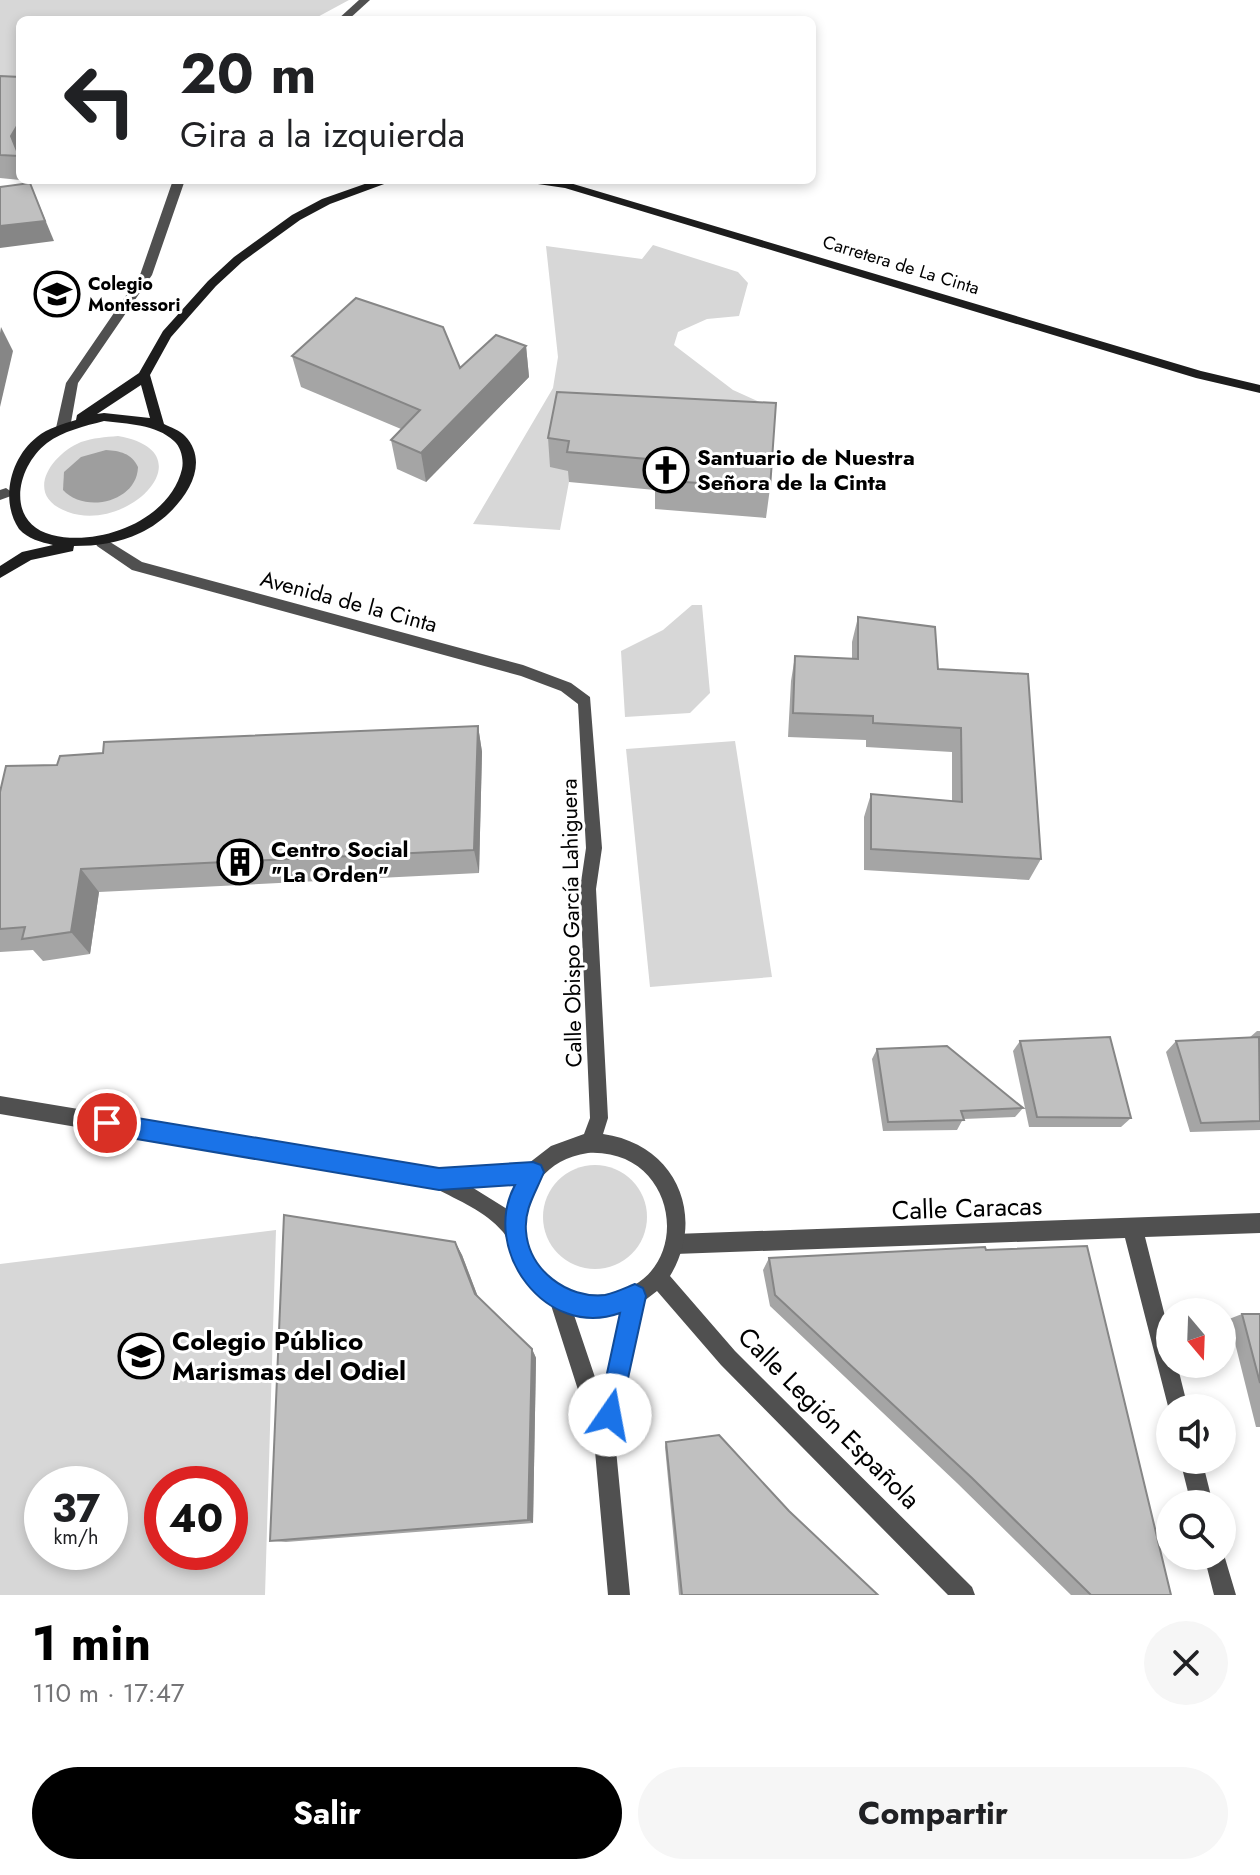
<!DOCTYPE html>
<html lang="es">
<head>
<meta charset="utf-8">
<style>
	:root { --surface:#fff; --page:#f6f6f6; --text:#202124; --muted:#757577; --accent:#000 }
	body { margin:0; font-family:Jost,sans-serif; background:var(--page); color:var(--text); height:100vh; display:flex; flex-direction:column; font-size:30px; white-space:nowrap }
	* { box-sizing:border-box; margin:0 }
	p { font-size:26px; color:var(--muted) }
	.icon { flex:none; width:44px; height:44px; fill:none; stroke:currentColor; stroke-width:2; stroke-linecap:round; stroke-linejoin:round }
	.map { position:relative; height:1595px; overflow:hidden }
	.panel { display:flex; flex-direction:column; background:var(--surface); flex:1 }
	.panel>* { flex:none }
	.guide { position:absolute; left:16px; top:16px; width:800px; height:168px; border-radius:12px; box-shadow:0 4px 12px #0003; background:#fff; color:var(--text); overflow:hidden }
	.needle { width:52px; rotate:161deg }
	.fabs { position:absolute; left:1156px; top:1298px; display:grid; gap:16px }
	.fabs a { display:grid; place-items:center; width:80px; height:80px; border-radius:50%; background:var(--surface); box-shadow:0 4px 12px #0003; font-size:40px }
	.speed { position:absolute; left:24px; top:1466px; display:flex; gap:16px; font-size:40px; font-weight:700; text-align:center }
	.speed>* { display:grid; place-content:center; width:104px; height:104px; border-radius:50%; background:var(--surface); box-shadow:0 4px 12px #0003; line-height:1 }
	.speed small { font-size:20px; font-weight:400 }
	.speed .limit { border:12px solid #d22; background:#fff; color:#111 }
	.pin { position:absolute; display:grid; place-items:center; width:68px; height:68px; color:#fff; margin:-34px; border:4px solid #fff; border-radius:50%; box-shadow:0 2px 8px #0007 }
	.me { position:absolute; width:88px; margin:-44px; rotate:12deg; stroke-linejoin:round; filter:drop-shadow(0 0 6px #0008) }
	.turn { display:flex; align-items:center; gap:28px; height:168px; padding:0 32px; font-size:36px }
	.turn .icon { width:104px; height:104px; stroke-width:2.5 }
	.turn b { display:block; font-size:56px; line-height:68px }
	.round { display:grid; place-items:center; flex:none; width:84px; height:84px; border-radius:42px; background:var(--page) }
	.overview { display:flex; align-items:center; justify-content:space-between; height:136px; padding:0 32px }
	h1 { font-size:48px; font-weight:700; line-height:60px; color:var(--accent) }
	.action { display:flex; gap:16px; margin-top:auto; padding:16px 32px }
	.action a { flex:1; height:92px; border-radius:48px; background:var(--accent); color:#fff; font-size:32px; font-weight:700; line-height:92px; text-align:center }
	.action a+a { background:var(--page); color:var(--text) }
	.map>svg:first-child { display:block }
	.green { fill:#d7d7d7; fill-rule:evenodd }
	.water { fill:#9e9e9e }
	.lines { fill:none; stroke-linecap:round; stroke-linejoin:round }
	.minor { fill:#505050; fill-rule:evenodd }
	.tertiary { fill:#505050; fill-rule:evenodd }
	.secondary { fill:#1d1d1d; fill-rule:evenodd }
	.wall { fill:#a5a5a5 }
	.shaded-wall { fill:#868686 }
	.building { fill:#c0c0c0; stroke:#868686; stroke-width:2 }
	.route { fill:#1a73e8; stroke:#114b97; stroke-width:2 }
	.labels { text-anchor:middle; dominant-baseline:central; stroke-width:6; stroke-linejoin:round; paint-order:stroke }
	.far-street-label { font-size:18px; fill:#000; stroke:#fff }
	.far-poi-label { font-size:18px; font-weight:bold; fill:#000; stroke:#fff; text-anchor:start }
	.poi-label { font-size:22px; font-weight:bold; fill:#000; stroke:#fff; text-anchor:start }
	.street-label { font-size:22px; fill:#000; stroke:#fff }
	.near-street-label { font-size:26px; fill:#000; stroke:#fff }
	.near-poi-label { font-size:26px; font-weight:bold; fill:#000; stroke:#fff; text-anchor:start }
</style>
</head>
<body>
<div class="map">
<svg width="1260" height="1595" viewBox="0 0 1260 1595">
	<rect width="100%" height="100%" fill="#fff"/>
	<g class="green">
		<path d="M 0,0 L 349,0 L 312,20 L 20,20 L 20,92 L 0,96 Z"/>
		<path d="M 653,245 L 738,272 L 748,283 L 739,316 L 707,319 L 678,332 L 674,345 L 733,390 L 766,405 L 571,471 L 560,530 L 473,524 L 553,388 L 558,357 L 546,246 L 642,259 Z"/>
		<path d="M 118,436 C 209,452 128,534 68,512 C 23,496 50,455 81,442 C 93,438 105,437 118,436 Z"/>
		<path d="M 692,605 L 702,605 L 710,693 L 690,713 L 625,717 L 621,651 L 663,630 Z"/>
		<path d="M 735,741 L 772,977 L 650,987 L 626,749 Z"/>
		<circle cx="595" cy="1217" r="52"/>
		<path d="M 276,1230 L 265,1595 L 0,1595 L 0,1264 ZM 110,1484 L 110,1552 L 42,1552 L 42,1484 ZM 230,1484 L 230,1552 L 162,1552 L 162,1484 Z"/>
	</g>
	<path class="water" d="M 106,450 C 120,451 131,453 138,467 C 137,502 85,514 63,490 L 64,472 L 81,457 Z"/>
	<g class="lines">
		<g class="minor">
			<path d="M 1260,1213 L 1260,1233 L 1145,1237 L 1170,1336 L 1170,1364 L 1177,1364 L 1188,1408 L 1170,1408 L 1170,1414 L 1125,1238 L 675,1254 L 668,1251 L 665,1244 L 668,1237 L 675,1234 Z"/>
			<path d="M 1180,1460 L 1202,1460 L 1213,1504 L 1191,1504 Z"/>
			<path d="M 1222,1548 L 1236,1595 L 1214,1595 L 1204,1556 L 1222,1556 Z"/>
		</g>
		<g class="tertiary">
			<path d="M 359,0 L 370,0 L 348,20 L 337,20 Z"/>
			<path d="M 173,180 L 185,180 L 152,275 L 78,383 L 70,428 L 63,433 L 58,431 L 56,428 L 66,383 L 140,275 Z"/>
			<path d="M 6,488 L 13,493 L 11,496 L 0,500 L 0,490 Z"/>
			<path d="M 102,537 L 142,562 L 523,665 L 571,683 L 590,697 L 602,848 L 596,889 L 608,1118 L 603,1134 C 675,1144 707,1215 670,1276 L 735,1351 L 972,1587 L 975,1595 L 948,1595 L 721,1365 L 657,1291 L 644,1301 L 615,1439 L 630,1595 L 608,1595 L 594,1440 L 550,1302 C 531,1291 519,1275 511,1255 C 508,1247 508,1238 503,1232 C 485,1211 459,1201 435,1188 L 0,1114 L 0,1096 L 439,1169 L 529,1163 L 551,1146 L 584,1134 L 590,1118 L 580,889 L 586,848 L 578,704 L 561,691 L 521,676 L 132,570 L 97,546 L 95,542 ZM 588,1153 C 683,1148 696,1282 607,1294 C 512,1307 493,1167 588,1153 ZM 516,1183 L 507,1209 L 470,1186 ZM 622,1311 L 603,1401 L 573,1312 L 596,1315 Z"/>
		</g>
		<g class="secondary">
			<path d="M 376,180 L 395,180 L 330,204 L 300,220 L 242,262 L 216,286 L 171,337 L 150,375 L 164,424 C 170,427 181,431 185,436 C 217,470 172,519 140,533 C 119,543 97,546 74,546 L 73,551 L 31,560 L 0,578 L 0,566 L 22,552 L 53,545 C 41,542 28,539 19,529 C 0,501 10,458 37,437 C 48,428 63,424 76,420 L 77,415 L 139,373 L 163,331 L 208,281 L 234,257 L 292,215 L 322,199 ZM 141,385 L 150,418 L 104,413 L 97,414 ZM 104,421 C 127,424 156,424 174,441 C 181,447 184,460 182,469 C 170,520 100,547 52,535 C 5,523 16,467 47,443 C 63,431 85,426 104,421 Z"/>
			<path d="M 525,180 L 570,183 L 1201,371 L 1260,385 L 1260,393 L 1196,378 L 565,188 L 531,183 Z"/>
		</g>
	</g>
	<g class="wall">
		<path d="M 0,76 L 20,77 L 20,180 L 0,178 Z"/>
		<path d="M 526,346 L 529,377 L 426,482 L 397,469 L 391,440 L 401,429 L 301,387 L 292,356 L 460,368 Z"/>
		<path d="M 557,392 L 770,488 L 766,518 L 655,509 L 655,490 L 569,482 L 568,471 L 550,467 L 548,438 Z"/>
		<path d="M 858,617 L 938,669 L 1041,859 L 1029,880 L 864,870 L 864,817 L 871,794 L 952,801 L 952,752 L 866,747 L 866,740 L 788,737 L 791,681 L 795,656 L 852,659 L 852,642 Z"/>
		<path d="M 478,726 L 482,752 L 479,873 L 99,892 L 90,954 L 43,961 L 33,950 L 0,952 L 0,792 L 57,765 L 103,753 Z"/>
		<path d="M 1257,1031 L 1260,1031 L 1260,1130 L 1190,1132 L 1166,1052 L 1176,1041 L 1249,1038 Z"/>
		<path d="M 1020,1041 L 1131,1118 L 1121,1127 L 1029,1127 L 1013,1051 Z"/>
		<path d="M 877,1049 L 1023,1108 L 1015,1117 L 963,1119 L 957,1130 L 883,1131 L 872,1059 Z"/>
		<path d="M 455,1242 L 462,1255 L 478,1297 L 532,1349 L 536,1358 L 533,1523 L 286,1542 L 270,1541 Z"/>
		<path d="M 986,1250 L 1171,1595 L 1071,1595 L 957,1483 L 770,1306 L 763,1270 L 769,1258 Z"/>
		<path d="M 1242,1314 L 1260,1314 L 1260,1427 L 1256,1427 L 1229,1319 Z"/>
		<path d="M 666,1442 L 878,1595 L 679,1595 L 665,1447 Z"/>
	</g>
	<g class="shaded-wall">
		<path d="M 20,121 L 20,158 L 11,136 Z"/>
		<path d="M 30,183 L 54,241 L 0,248 L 0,226 Z"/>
		<path d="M 1,327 L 13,351 L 0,407 L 0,333 Z"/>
		<path d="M 526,346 L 529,377 L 426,482 L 421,453 Z"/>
		<path d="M 478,726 L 482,752 L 479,873 L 474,850 Z"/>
		<path d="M 81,869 L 99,892 L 90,954 L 71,932 Z"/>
		<path d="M 455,1242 L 462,1255 L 481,1305 L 475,1294 Z"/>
		<path d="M 532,1349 L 536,1358 L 533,1523 L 528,1520 Z"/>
	</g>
	<g class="building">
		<path d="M 0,76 L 20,77 L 20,121 L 11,136 L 19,156 L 0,155 Z"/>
		<path d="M 30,183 L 45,221 L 0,226 L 0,187 Z"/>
		<path d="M 356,298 L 443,327 L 460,368 L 496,335 L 526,346 L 421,453 L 391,440 L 420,410 L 292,356 Z"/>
		<path d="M 557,392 L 776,403 L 770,488 L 656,480 L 659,460 L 567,452 L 569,441 L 548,438 Z"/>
		<path d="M 858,617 L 935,627 L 938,669 L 1028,674 L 1041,859 L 871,849 L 871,794 L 962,802 L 961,728 L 873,723 L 873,716 L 793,713 L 795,656 L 858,659 Z"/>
		<path d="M 478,726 L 474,850 L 81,869 L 71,932 L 22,939 L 25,927 L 0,929 L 0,792 L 6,766 L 57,765 L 60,756 L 103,753 L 104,742 Z"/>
		<path d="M 1110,1037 L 1131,1118 L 1037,1117 L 1020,1041 Z"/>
		<path d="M 1259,1037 L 1260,1121 L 1201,1123 L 1176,1041 Z"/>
		<path d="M 947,1046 L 1023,1108 L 961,1111 L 964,1120 L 888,1122 L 877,1049 Z"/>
		<path d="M 284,1215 L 455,1242 L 475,1294 L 532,1349 L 528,1520 L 270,1541 Z"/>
		<path d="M 1087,1246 L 1171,1595 L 1091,1595 L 972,1478 L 775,1295 L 769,1258 L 985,1247 L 986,1250 Z"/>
		<path d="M 1242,1314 L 1260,1314 L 1260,1383 Z"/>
		<path d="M 719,1435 L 789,1511 L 878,1595 L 682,1595 L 666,1442 Z"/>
	</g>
	<path class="route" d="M 107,1113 L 439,1168 L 533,1162 L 541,1165 L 544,1172 C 536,1192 524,1209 526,1231 C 529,1270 567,1299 605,1295 C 615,1293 625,1288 635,1284 L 643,1288 L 646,1296 L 618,1424 L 610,1427 L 601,1424 L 598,1415 L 620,1313 C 546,1340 480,1250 515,1185 L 439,1190 L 107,1134 L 99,1131 L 96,1123 L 99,1116 Z"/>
	<defs>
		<g id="school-ring" transform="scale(2.3)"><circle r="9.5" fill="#fff" stroke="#000" stroke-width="1.5"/><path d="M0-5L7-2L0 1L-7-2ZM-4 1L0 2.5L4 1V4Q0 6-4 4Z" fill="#000"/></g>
		<g id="church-ring" transform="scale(2.3)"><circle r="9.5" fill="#fff" stroke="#000" stroke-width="1.5"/><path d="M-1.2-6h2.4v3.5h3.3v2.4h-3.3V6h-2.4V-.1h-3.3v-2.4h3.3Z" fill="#000"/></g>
		<g id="building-ring" transform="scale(2.3)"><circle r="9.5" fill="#fff" stroke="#000" stroke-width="1.5"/><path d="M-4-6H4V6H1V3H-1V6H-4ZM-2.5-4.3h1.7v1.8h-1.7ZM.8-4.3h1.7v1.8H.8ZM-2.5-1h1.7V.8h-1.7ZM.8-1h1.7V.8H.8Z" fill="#000"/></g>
	</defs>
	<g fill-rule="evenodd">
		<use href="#school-ring" x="57" y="294"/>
		<use href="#church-ring" x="666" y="470"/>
		<use href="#building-ring" x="240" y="862"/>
		<use href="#school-ring" x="141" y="1356"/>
	</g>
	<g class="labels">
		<g class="far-street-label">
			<text transform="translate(901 265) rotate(17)">Carretera de La Cinta</text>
		</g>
		<g class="far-poi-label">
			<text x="88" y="284">Colegio<tspan x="88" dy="21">Montessori</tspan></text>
		</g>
		<g class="poi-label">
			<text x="697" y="457">Santuario de Nuestra<tspan x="697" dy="25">Señora de la Cinta</tspan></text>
			<text x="271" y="849">Centro Social<tspan x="271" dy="25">"La Orden"</tspan></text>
		</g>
		<g class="street-label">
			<text transform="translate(349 601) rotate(15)">Avenida de la Cinta</text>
			<text transform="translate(571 923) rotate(-91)">Calle Obispo García Lahiguera</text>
		</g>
		<g class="near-street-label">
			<text transform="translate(967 1208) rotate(-2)">Calle Caracas</text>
			<text transform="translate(829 1418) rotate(45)">Calle Legión Española</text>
		</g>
		<g class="near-poi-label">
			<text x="172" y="1341">Colegio Público<tspan x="172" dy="30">Marismas del Odiel</tspan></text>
		</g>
	</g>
</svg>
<div class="fabs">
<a><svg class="needle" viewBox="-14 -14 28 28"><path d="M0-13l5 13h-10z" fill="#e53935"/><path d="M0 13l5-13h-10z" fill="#757577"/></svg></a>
<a><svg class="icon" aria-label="sound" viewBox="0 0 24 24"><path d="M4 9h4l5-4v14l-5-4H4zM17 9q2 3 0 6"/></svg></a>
<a><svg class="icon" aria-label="search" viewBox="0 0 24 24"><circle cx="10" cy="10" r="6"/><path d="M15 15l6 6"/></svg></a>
</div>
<div class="speed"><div>37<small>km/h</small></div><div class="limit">40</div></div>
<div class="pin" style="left:107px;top:1123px;background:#d93025"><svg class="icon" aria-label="arrive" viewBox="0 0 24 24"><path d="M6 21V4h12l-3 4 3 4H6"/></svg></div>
<svg class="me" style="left:610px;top:1415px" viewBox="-20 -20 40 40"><circle r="19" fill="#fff"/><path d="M0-13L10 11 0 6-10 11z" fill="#1a73e8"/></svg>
<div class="guide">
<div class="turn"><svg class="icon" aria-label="left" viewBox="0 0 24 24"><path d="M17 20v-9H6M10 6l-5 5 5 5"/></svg><div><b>20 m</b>Gira a la izquierda</div></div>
</div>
</div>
<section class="panel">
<div class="overview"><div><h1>1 min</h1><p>110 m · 17:47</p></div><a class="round"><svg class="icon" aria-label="close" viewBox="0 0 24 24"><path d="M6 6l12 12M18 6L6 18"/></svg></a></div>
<div class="action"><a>Salir</a><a>Compartir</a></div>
</section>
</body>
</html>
